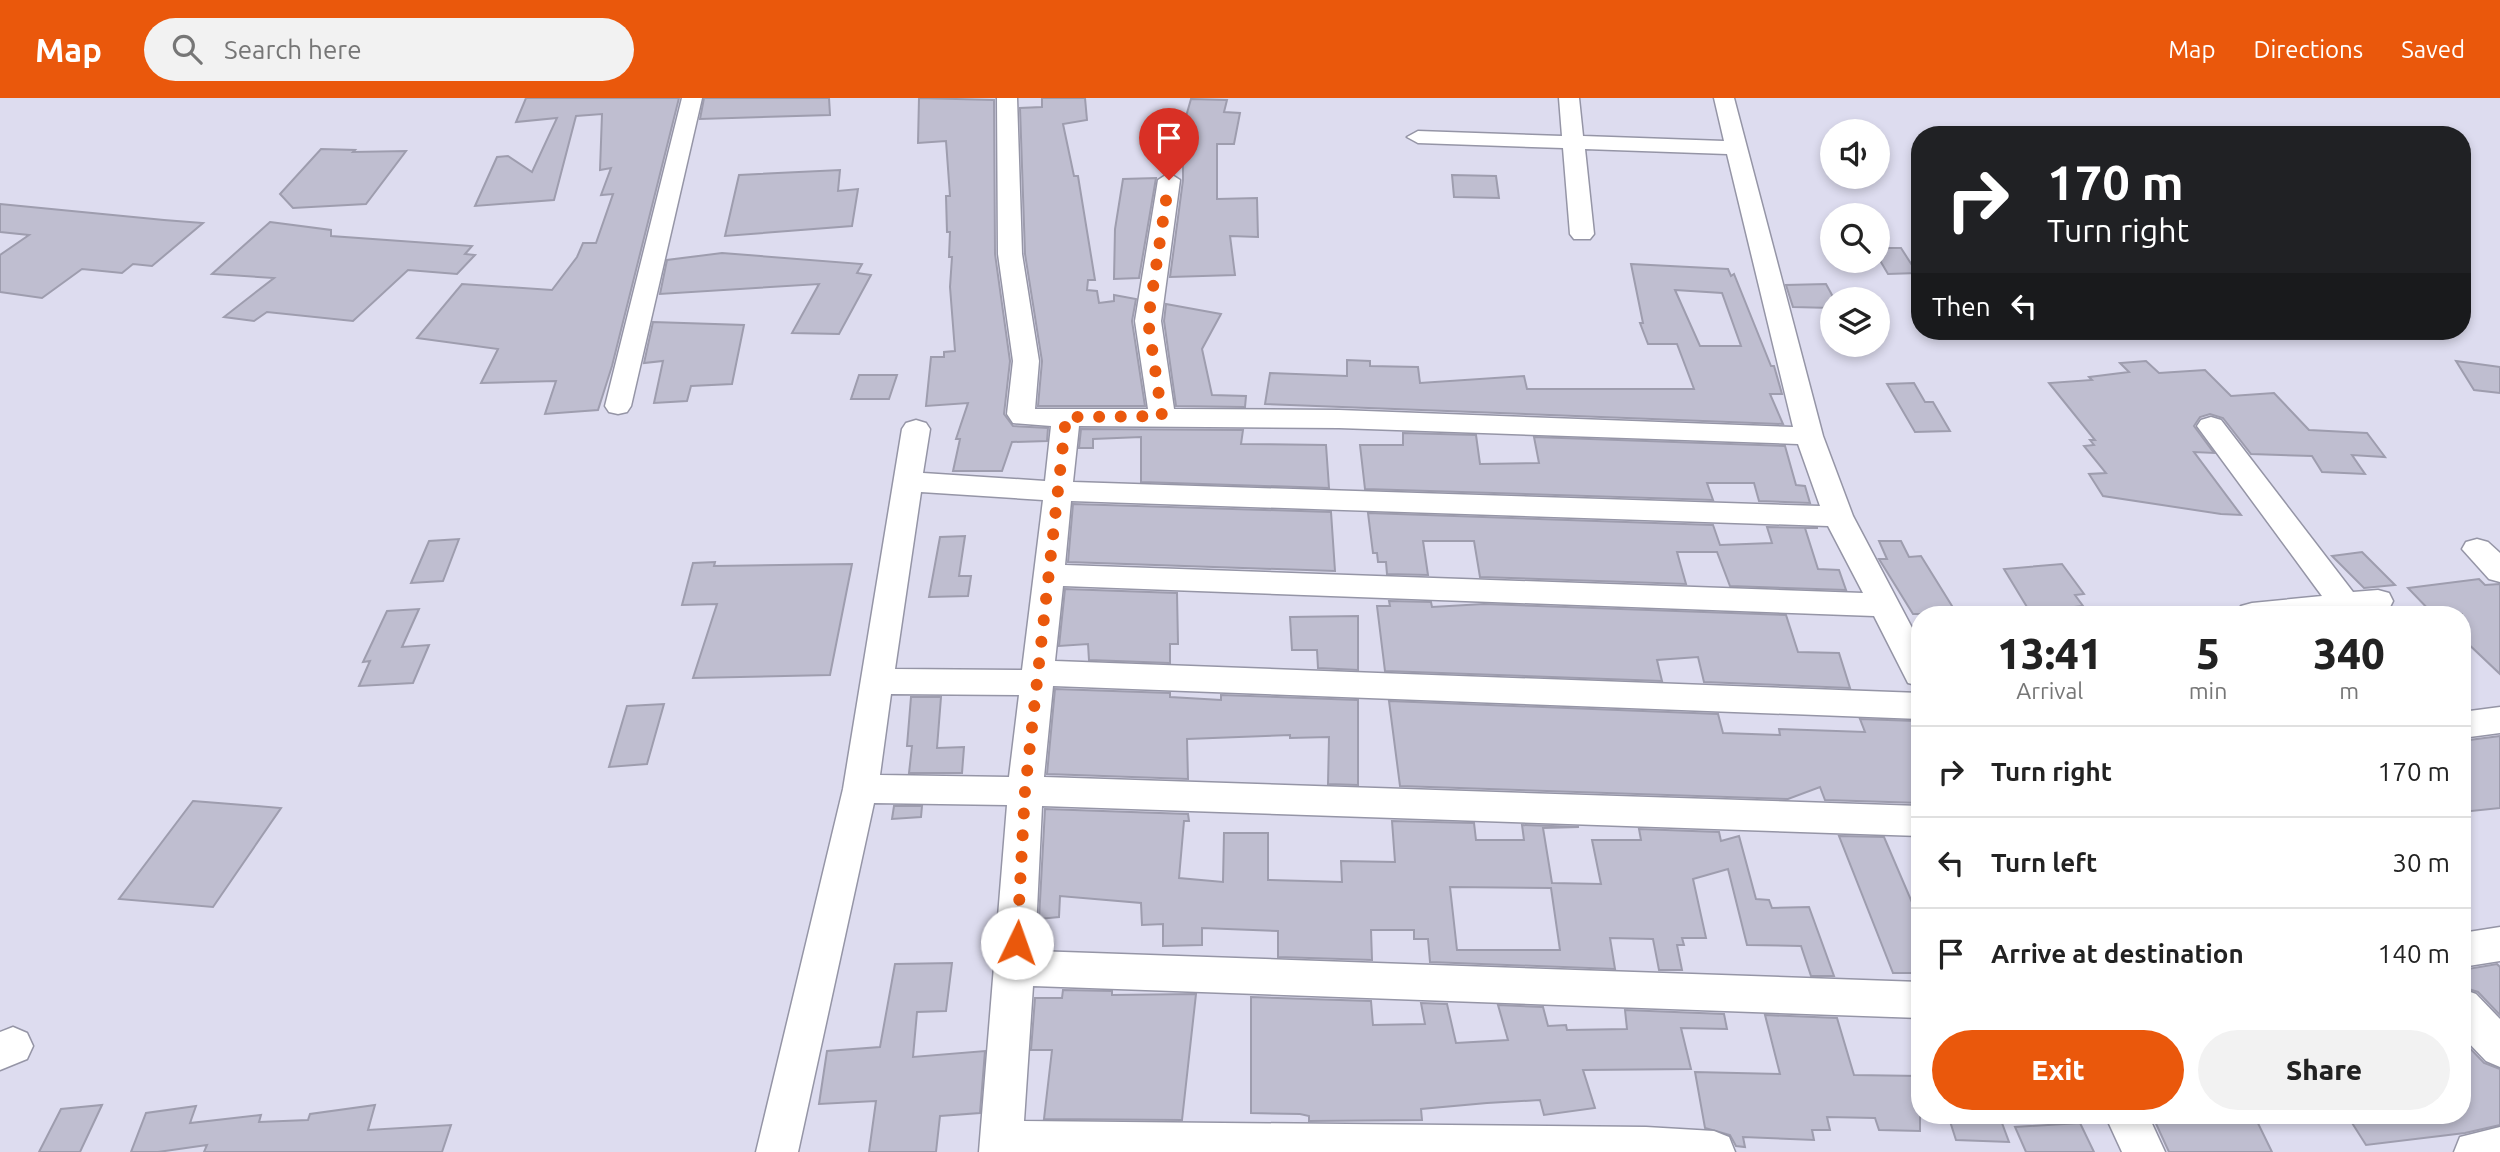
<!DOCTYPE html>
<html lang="en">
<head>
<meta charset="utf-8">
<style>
	:root { --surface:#fff; --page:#f2f2f2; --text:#222; --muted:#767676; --line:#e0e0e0; --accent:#ea580c }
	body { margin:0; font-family:Ubuntu,sans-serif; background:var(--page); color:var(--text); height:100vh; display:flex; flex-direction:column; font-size:26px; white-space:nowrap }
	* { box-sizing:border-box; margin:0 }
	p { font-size:23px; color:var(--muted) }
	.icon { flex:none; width:38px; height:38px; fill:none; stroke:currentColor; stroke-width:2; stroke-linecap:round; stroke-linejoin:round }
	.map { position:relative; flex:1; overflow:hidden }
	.side { position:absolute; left:1911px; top:508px; width:560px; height:518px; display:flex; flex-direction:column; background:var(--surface); border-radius:28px; box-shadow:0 4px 10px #0003 }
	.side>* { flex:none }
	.hud { position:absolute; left:1911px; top:28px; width:560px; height:214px; border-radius:28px; box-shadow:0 4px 10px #0003; background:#202124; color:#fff; overflow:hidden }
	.controls { position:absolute; left:1820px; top:21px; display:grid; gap:14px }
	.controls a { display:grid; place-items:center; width:70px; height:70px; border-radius:50%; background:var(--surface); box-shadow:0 4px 10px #0003; font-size:35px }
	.pin { position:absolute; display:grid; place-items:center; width:60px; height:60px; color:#fff; margin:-72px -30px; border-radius:50% 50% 50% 0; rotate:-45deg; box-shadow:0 0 7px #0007 }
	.pin .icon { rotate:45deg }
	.me { position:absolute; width:77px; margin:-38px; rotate:3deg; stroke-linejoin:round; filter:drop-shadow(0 0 5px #0008) }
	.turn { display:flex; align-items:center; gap:24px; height:147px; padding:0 21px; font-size:32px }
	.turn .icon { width:91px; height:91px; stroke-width:2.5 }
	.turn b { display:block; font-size:49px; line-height:60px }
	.then { display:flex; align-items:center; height:66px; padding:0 21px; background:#0003; gap:14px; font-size:26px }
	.eta { display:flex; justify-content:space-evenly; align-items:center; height:119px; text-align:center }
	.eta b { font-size:42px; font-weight:800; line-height:49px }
	.button { display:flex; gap:14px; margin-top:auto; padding:14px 21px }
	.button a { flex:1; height:80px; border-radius:42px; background:var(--accent); color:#fff; font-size:28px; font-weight:800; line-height:80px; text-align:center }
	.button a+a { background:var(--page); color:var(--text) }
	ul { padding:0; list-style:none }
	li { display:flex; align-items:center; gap:21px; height:91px; padding:0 21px; border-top:2px solid var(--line) }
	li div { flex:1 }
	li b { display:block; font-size:26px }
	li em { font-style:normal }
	header { display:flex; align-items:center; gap:42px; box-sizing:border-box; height:98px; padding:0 35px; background:var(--accent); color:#fff }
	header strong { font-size:33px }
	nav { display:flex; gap:38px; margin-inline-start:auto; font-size:24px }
	.search { width:490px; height:63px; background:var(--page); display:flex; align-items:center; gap:18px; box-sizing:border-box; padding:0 24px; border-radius:38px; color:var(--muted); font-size:26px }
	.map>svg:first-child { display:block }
	.building { fill:#bfbed0; stroke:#9e9dae; stroke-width:2; fill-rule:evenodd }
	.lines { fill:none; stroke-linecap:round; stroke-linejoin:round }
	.street-casing { stroke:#9595a6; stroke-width:3 }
	.street { fill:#fff; fill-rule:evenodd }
	.route { stroke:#ea580c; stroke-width:12; stroke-dasharray:0 21.6 }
</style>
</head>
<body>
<header>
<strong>Map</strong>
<div class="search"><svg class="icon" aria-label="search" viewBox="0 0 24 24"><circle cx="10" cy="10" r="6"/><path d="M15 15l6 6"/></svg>Search here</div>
<nav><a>Map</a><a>Directions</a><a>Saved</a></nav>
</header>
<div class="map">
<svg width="2500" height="1054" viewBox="0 0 2500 1054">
	<rect width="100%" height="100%" fill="#dddcef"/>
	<g class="building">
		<path d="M 526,0 L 679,0 L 612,268 L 598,312 L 545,316 L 556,283 L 481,285 L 498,251 L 417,240 L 462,186 L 552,192 L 577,159 L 583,145 L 596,145 L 613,96 L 601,97 L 611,70 L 600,72 L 602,16 L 576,18 L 554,102 L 475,108 L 497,59 L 508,58 L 532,74 L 557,20 L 516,24 Z"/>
		<path d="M 704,0 L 829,0 L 830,17 L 700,21 Z"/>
		<path d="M 919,0 L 994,2 L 995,156 L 1010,263 L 1004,316 L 1013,328 L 1048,330 L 1047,343 L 1012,344 L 1002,373 L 953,373 L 960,341 L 956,341 L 968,305 L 926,308 L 931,259 L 944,259 L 944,254 L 955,253 L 950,189 L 952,159 L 949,159 L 950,134 L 947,134 L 946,98 L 950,98 L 946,43 L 918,45 Z"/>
		<path d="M 1042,0 L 1085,0 L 1087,22 L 1063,26 L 1074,78 L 1078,78 L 1095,182 L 1088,182 L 1087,192 L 1097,193 L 1099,205 L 1114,203 L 1114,197 L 1136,201 L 1132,223 L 1145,308 L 1038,308 L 1042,263 L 1025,156 L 1020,10 L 1042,9 Z"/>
		<path d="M 1191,1 L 1227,2 L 1224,14 L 1240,15 L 1234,46 L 1217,46 L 1217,101 L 1257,100 L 1258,139 L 1230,138 L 1235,177 L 1170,179 L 1183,82 L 1183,22 L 1185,22 Z"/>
		<path d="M 321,51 L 355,52 L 353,54 L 406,53 L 366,106 L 293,110 L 280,96 Z"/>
		<path d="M 840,72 L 838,93 L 858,91 L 852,128 L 725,138 L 739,77 Z"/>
		<path d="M 1452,77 L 1496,78 L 1499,100 L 1454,99 Z"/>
		<path d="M 1156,80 L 1139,180 L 1114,181 L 1115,131 L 1123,81 Z"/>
		<path d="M 0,106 L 164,122 L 203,125 L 152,168 L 133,166 L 122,175 L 82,171 L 42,200 L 0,194 L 0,157 L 29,137 L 0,134 Z"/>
		<path d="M 270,124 L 331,132 L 331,138 L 472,148 L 465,156 L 475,157 L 457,176 L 408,172 L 353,223 L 267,214 L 254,223 L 224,219 L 274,180 L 212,176 Z"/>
		<path d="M 1878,150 L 1901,150 L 1917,175 L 1888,176 L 1878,159 Z"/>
		<path d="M 722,155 L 862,166 L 857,175 L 871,177 L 839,236 L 792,235 L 819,186 L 660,196 L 667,162 Z"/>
		<path d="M 1631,166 L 1728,171 L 1731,178 L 1734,176 L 1771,268 L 1774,268 L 1782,296 L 1770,296 L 1783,326 L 1265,306 L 1270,275 L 1347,278 L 1347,262 L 1370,263 L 1370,268 L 1418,269 L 1420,285 L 1524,278 L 1527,291 L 1694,291 L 1677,246 L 1648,246 L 1640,225 L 1643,225 ZM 1675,192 L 1722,195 L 1741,248 L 1700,248 Z"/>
		<path d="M 1826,186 L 1832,197 L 1832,210 L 1793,209 L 1786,187 Z"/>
		<path d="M 1166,206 L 1221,216 L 1202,251 L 1212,297 L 1246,298 L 1245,309 L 1176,308 L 1164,223 Z"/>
		<path d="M 653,224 L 744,227 L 732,286 L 691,288 L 687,303 L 654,305 L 663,263 L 644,265 Z"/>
		<path d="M 2146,263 L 2159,275 L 2205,272 L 2231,298 L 2274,295 L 2309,332 L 2367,335 L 2385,359 L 2352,357 L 2365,376 L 2322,374 L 2312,358 L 2251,356 L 2223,320 L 2210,316 L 2200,319 L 2194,328 L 2214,355 L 2194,354 L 2241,417 L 2221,416 L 2103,398 L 2089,376 L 2106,375 L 2084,348 L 2094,347 L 2090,342 L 2095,342 L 2049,285 L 2092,282 L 2089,279 L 2129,274 L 2120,265 Z"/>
		<path d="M 2456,263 L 2500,269 L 2500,295 L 2474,292 Z"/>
		<path d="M 859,277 L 897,277 L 889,301 L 851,301 Z"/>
		<path d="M 1914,285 L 1925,304 L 1933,304 L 1950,333 L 1915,334 L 1887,286 Z"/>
		<path d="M 1081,331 L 1243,332 L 1241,346 L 1326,347 L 1329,390 L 1141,384 L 1141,339 L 1093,341 L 1093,350 L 1079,350 Z"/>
		<path d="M 1403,335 L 1476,337 L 1480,366 L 1539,365 L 1534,339 L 1785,348 L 1796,387 L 1805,388 L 1810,405 L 1759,403 L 1754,385 L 1707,385 L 1713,402 L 1365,391 L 1360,347 L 1403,347 Z"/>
		<path d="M 1073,406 L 1331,414 L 1335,473 L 1068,464 Z"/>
		<path d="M 1368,415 L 1713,427 L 1720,447 L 1772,445 L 1767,429 L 1818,430 L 1805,430 L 1818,471 L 1839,472 L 1846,492 L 1730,488 L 1717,454 L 1677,454 L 1686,486 L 1480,479 L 1474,443 L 1423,443 L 1428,477 L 1387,476 L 1386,464 L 1378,464 L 1377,455 L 1373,455 Z"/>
		<path d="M 965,438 L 959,478 L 971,478 L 968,498 L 929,499 L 940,439 Z"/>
		<path d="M 459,441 L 443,483 L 411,485 L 429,443 Z"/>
		<path d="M 1879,443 L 1901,443 L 1909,459 L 1921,458 L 1957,516 L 1913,516 L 1879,461 L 1887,461 Z"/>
		<path d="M 2362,454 L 2395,487 L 2364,490 L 2332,458 Z"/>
		<path d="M 715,464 L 714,468 L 852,466 L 830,577 L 693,580 L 717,506 L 682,507 L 693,465 Z"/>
		<path d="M 2062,466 L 2084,496 L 2075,497 L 2083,508 L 2030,514 L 2004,471 Z"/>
		<path d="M 2479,481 L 2485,487 L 2500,486 L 2500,576 L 2462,540 L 2462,516 L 2432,515 L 2408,490 Z"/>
		<path d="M 1065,491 L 1177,495 L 1178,546 L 1170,546 L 1170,565 L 1089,562 L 1088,546 L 1059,548 Z"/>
		<path d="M 1389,503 L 1431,504 L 1432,509 L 1484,506 L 1786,517 L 1798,554 L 1839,555 L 1850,590 L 1704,584 L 1698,559 L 1657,562 L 1662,583 L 1385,573 L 1377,508 L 1390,508 Z"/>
		<path d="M 419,511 L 402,549 L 429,547 L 413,585 L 359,588 L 370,563 L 363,564 L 387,513 Z"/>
		<path d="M 1358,518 L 1358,572 L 1318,570 L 1317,552 L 1292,552 L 1290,519 Z"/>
		<path d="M 1055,591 L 1170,595 L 1170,599 L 1221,602 L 1221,597 L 1358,602 L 1358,687 L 1328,686 L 1329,639 L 1290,640 L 1290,637 L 1187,641 L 1188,681 L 1047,676 Z"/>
		<path d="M 911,599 L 941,599 L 937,650 L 964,649 L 962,675 L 909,675 L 912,648 L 907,648 Z"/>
		<path d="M 1389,603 L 1718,616 L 1723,635 L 1780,637 L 1779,631 L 1865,634 L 1860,621 L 1916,623 L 1920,631 L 1920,705 L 1825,702 L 1820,689 L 1788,701 L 1400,688 Z"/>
		<path d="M 664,606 L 647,666 L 609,669 L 627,608 Z"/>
		<path d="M 2500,638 L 2500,710 L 2462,714 L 2462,643 Z"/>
		<path d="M 193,703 L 281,710 L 213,809 L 119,801 Z"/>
		<path d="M 894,708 L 922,708 L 921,719 L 892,721 Z"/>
		<path d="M 1045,711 L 1188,716 L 1189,723 L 1184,723 L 1179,780 L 1223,784 L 1224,735 L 1268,735 L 1268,782 L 1342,784 L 1341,763 L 1395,764 L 1392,723 L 1474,725 L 1476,742 L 1524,742 L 1522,727 L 1579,729 L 1543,730 L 1552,785 L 1601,786 L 1592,742 L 1641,742 L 1639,731 L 1719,734 L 1721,743 L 1739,738 L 1756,801 L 1769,802 L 1772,810 L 1809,809 L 1834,878 L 1811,878 L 1801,848 L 1747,847 L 1728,771 L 1693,781 L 1706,840 L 1682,840 L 1684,847 L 1677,847 L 1682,872 L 1659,872 L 1653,841 L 1610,840 L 1615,871 L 1430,864 L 1428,841 L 1414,841 L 1414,832 L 1371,832 L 1372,862 L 1278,859 L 1278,833 L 1202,830 L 1202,847 L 1163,848 L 1163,826 L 1142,827 L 1141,805 L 1060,798 L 1059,819 L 1039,821 ZM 1450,789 L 1551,790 L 1560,852 L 1457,852 Z"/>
		<path d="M 1839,738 L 1884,739 L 1920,823 L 1920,875 L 1893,875 Z"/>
		<path d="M 952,865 L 946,913 L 917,914 L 913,959 L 985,953 L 980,1015 L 940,1018 L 936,1054 L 869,1054 L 876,1003 L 819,1006 L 827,953 L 880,949 L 895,866 Z"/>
		<path d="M 2497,866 L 2500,869 L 2500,917 L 2478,894 L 2462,889 L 2462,872 Z"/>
		<path d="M 1063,892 L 1112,893 L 1112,897 L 1196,896 L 1182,1022 L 1044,1021 L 1052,952 L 1031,952 L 1035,900 L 1062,900 Z"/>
		<path d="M 1251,899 L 1371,903 L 1373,927 L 1425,926 L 1421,905 L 1447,906 L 1456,945 L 1508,942 L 1498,907 L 1543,909 L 1548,928 L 1566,927 L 1567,932 L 1627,931 L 1625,912 L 1724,916 L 1727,931 L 1681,930 L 1691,971 L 1583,972 L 1595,1010 L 1544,1017 L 1540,1002 L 1487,1005 L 1421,1011 L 1422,1022 L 1309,1023 L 1309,1018 L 1300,1016 L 1251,1015 Z"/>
		<path d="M 1765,917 L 1837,920 L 1854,977 L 1920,978 L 1920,1033 L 1879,1032 L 1875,1020 L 1827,1019 L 1830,1032 L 1812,1032 L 1814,1042 L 1743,1039 L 1745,1049 L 1736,1048 L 1730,1037 L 1705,1030 L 1695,974 L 1780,976 Z"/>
		<path d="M 2462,942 L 2484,965 L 2500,971 L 2500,1027 L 2465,1035 L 2366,1047 L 2347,1017 L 2462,1017 Z"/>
		<path d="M 102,1007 L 80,1054 L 39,1054 L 61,1011 Z"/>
		<path d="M 375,1007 L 368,1032 L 451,1027 L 442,1054 L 204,1054 L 207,1047 L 158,1054 L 131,1054 L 146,1015 L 196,1008 L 190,1025 L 261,1017 L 259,1024 L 308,1022 L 310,1016 Z"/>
		<path d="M 1948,1017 L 1999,1017 L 2009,1044 L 1956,1042 Z"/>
		<path d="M 2152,1017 L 2254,1017 L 2272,1054 L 2169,1054 Z"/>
		<path d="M 2080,1025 L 2094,1054 L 2026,1054 L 2015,1029 Z"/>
	</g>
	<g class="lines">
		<g class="street-casing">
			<g id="street">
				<path d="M 682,0 L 702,0 L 631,308 L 627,314 L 618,316 L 609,314 L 605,308 Z"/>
				<path d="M 997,0 L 1017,0 L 1022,156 L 1039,263 L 1035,311 L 1148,311 L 1135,223 L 1158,82 L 1169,75 L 1180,82 L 1161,223 L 1174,311 L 1339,312 L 1793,329 L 1727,56 L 1585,51 L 1594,136 L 1590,141 L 1574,141 L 1570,136 L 1563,50 L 1418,45 L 1407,39 L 1418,33 L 1562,38 L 1559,0 L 1579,0 L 1583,38 L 1724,43 L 1714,0 L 1734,0 L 1823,338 L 1853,418 L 1920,545 L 1920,588 L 1908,585 L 1874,518 L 1063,488 L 1055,563 L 1920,595 L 1920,621 L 1053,588 L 1044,679 L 1920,708 L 1920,738 L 1042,708 L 1035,853 L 1920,884 L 1920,920 L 1033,888 L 1024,1023 L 1646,1029 L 1714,1033 L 1729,1039 L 1735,1054 L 979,1054 L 1007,707 L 874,705 L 798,1054 L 756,1054 L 843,691 L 902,331 L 906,325 L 916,322 L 926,325 L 930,331 L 923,375 L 1045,383 L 1051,328 L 1013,325 L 1007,316 L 1013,263 L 998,156 ZM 1079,328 L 1339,330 L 1798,346 L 1820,408 L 1073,384 ZM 921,394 L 1043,402 L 1022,572 L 895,571 ZM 1071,403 L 1828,428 L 1863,495 L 1065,467 ZM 891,596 L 1019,597 L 1009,679 L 880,677 Z"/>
				<path d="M 2211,319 L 2221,322 L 2353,494 L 2378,492 L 2389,495 L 2393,503 L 2389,511 L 2358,516 L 2237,516 L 2241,508 L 2252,505 L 2322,498 L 2197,328 L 2201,322 Z"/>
				<path d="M 2477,441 L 2488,444 L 2500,455 L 2500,484 L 2489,481 L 2462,451 L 2466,444 Z"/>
				<path d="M 2500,609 L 2500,635 L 2462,640 L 2462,614 Z"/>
				<path d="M 2500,829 L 2500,863 L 2462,869 L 2462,835 Z"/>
				<path d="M 2462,891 L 2476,896 L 2500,921 L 2500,969 L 2486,963 L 2462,938 Z"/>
				<path d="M 13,929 L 27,935 L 33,948 L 27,961 L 0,972 L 0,934 Z"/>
				<path d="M 2105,1017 L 2148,1017 L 2165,1054 L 2122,1054 Z"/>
				<path d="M 2500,1029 L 2500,1054 L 2454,1054 L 2460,1039 Z"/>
			</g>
		</g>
		<use href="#street" class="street"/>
	</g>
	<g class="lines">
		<path class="route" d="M 1017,845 L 1025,693 L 1066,319 L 1162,318 L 1148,223 L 1169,82"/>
	</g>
</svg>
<div class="controls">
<a><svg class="icon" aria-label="sound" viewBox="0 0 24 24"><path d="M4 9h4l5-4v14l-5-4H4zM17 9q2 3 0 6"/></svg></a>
<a><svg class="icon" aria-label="search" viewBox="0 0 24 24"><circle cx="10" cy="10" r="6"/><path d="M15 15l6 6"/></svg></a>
<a><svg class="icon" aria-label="layers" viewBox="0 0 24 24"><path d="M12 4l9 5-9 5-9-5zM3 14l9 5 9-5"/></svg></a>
</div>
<div class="pin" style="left:1169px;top:82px;background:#d93025"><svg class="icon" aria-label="arrive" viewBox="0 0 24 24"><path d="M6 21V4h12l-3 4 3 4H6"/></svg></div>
<svg class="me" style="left:1017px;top:845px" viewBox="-20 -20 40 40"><circle r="19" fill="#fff"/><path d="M0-13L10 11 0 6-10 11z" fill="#ea580c"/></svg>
<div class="hud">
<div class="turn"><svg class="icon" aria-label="right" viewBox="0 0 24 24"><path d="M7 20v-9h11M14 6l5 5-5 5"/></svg><div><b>170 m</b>Turn right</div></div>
<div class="then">Then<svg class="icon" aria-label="left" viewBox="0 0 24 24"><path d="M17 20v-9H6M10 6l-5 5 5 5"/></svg></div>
</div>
<section class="side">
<div class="eta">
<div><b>13:41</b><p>Arrival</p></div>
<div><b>5</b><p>min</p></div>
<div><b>340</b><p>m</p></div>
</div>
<ul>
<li><svg class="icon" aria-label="right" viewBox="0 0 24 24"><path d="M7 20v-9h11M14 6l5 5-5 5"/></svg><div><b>Turn right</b></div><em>170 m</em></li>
<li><svg class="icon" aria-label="left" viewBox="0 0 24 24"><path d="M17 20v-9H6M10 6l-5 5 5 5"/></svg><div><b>Turn left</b></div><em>30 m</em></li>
<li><svg class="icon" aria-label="arrive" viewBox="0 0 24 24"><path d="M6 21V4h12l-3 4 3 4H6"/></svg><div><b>Arrive at destination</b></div><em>140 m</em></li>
</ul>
<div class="button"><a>Exit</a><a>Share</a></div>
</section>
</div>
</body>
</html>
